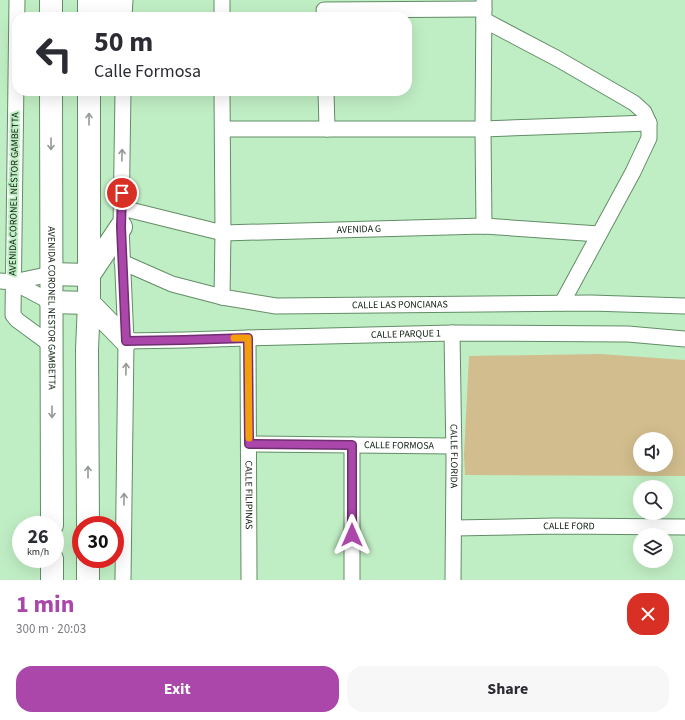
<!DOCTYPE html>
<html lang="en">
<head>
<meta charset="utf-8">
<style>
	:root { --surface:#fff; --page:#f7f7f7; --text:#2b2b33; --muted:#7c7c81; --accent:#ab46ab }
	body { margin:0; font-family:"Source Sans 3",sans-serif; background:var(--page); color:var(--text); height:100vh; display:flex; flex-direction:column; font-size:15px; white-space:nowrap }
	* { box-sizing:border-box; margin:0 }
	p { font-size:13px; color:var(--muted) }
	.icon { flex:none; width:22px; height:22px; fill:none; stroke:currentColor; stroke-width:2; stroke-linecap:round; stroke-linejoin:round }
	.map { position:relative; height:580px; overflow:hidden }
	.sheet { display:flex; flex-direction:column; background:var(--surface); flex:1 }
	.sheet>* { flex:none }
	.banner { position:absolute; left:12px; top:12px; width:400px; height:84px; border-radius:16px; box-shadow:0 4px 16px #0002; background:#fff; color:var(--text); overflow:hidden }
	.buttons { position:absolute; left:633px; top:432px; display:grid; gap:8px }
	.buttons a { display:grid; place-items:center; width:40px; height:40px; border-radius:50%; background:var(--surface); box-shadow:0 4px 16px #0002; font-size:20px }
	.speed { position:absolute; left:12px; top:516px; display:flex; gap:8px; font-size:20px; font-weight:700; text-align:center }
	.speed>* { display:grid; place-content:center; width:52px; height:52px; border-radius:50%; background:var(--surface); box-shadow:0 4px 16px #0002; line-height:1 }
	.speed small { font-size:10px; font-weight:400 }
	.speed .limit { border:6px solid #d22; background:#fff; color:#111 }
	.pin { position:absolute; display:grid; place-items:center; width:34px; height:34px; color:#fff; margin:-17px; border:2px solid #fff; border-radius:50%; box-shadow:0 1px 4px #0007 }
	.me { position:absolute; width:44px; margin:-22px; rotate:0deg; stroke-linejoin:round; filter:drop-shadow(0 0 3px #0008) }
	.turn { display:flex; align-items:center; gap:14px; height:84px; padding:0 16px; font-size:18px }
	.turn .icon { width:52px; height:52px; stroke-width:2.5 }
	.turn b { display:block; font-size:28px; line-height:34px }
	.round { display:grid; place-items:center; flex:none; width:42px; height:42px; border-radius:16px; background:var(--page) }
	.summary { display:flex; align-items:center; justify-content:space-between; height:68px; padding:0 16px }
	h1 { font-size:24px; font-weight:700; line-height:30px; color:var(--accent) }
	.action { display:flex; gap:8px; margin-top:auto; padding:8px 16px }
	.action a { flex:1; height:46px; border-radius:16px; background:var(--accent); color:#fff; font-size:16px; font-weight:700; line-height:46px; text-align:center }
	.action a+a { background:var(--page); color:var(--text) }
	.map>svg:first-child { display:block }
	.green { fill:#d1bd8d; fill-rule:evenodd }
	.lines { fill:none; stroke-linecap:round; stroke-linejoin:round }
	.minor-casing { stroke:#628d67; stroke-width:17 }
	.highway-casing { stroke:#628d67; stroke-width:24 }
	.minor { stroke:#fff; stroke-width:15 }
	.highway { stroke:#fff; stroke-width:22 }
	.oneway { stroke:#929a93 }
	.route-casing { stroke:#6f2e6f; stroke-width:10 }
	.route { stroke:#ab46ab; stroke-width:7 }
	.slow { stroke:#f59e0b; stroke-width:7 }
	.labels { text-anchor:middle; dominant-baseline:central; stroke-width:4; stroke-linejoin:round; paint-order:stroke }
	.street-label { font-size:10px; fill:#0d1e0f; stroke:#c0eec4 }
</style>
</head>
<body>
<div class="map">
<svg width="685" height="580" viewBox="0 0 685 580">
	<rect width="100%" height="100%" fill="#c0eec4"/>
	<path class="green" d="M 600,354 L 685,360 L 685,476 L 465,475 L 464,455 L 469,356 ZM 640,439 L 666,439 L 666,465 L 640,465 Z"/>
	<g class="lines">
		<g class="minor-casing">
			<g id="minor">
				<path d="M 17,0 L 13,315 L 17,320 L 51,345"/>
				<path d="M 222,0 L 222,17"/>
				<path d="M 484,0 L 483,129 L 484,226"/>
				<path d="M 324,10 L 484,9"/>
				<path d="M 124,17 L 125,0"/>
				<path d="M 484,20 L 558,59 L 634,103 L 644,112 L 649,123 L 649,138 L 633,172 L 562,303"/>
				<path d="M 123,91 L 121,227 L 126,341 L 123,580"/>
				<path d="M 326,91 L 327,129"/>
				<path d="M 223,129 L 483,129 L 649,123"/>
				<path id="s1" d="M 122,208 L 223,233 L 484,226 L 599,234"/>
				<path id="s2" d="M 122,262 L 172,284 L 222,297 L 276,306 L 591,303 L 685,306"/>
				<path d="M 0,281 L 13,282 L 51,274"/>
				<path d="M 13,282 L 51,302"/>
				<path d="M 222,297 L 223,233 L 222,91"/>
				<path id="s3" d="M 452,333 L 454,459 L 453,580"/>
				<path id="s4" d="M 248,338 L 249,580"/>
				<path id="s5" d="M 126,341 L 184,340 L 248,338 L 452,333 L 628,334 L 685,339"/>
				<path id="s6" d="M 249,444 L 453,446"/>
				<path d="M 352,445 L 352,580"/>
				<path id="s7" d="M 454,528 L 556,526 L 685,527"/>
			</g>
		</g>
		<g class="highway-casing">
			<g id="highway">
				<path d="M 51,0 L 51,17"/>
				<path d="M 109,0 L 112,17"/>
				<path d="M 89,17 L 89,0"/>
				<path id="s8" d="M 51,91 L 52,525"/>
				<path d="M 51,274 L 89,275"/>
				<path d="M 89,275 L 121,227"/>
				<path d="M 51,302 L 89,303 L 126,341"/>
				<path d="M 88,525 L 87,349 L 89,303 L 89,91"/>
				<path d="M 52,559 L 52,580"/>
				<path d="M 88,559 L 88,580"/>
			</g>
		</g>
		<use href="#minor" class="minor"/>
		<use href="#highway" class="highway"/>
	</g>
	<defs><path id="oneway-shaft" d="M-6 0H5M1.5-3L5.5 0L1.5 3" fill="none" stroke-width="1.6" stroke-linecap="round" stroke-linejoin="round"/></defs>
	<g class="oneway">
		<use href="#oneway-shaft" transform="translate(89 119) rotate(-90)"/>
		<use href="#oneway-shaft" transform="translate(51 144) rotate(90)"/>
		<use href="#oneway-shaft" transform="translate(122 155) rotate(-89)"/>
		<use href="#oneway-shaft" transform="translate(126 369) rotate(-89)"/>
		<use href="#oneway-shaft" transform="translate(52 412) rotate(90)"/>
		<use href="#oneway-shaft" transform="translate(88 472) rotate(-90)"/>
		<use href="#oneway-shaft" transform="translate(124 499) rotate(-89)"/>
	</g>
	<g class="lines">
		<g class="route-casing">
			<path id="route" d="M 122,193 L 121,227 L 126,341 L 184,340 L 248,338 L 249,444 L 352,445 L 352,535"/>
		</g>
		<use href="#route" class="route"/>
		<path class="slow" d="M 234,338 L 248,338 L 249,438"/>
	</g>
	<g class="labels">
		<g class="street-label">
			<text transform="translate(14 194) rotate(-89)">AVENIDA CORONEL NÉSTOR GAMBETTA</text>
			<text stroke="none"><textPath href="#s1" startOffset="240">AVENIDA G</textPath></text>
			<text stroke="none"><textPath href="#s2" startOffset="285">CALLE LAS PONCIANAS</textPath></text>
			<text stroke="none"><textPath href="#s8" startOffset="217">AVENIDA CORONEL NESTOR GAMBETTA</textPath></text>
			<text stroke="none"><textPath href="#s5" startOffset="280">CALLE PARQUE 1</textPath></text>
			<text stroke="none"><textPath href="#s6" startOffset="150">CALLE FORMOSA</textPath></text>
			<text stroke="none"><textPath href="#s3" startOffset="123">CALLE FLORIDA</textPath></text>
			<text stroke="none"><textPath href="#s4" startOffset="157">CALLE FILIPINAS</textPath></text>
			<text stroke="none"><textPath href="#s7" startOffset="115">CALLE FORD</textPath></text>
		</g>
	</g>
</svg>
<div class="buttons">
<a><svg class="icon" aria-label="sound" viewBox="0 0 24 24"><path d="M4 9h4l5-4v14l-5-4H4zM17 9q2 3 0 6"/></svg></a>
<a><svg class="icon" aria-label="search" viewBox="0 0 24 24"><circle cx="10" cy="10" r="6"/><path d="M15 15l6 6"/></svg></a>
<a><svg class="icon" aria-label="layers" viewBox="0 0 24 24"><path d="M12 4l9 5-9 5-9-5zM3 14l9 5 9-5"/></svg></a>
</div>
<div class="speed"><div>26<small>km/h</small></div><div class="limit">30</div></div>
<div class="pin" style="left:122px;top:193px;background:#d93025"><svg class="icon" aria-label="arrive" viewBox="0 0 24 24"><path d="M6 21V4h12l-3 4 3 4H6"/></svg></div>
<svg class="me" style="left:352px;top:535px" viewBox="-20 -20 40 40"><path d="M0-17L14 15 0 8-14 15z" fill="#ab46ab" stroke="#fff" stroke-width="4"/></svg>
<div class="banner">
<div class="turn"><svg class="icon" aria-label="left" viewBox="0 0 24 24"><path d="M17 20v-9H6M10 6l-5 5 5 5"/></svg><div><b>50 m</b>Calle Formosa</div></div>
</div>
</div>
<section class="sheet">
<div class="summary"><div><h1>1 min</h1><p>300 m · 20:03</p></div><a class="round" style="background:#d93025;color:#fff"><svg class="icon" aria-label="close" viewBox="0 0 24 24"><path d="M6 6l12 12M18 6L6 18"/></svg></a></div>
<div class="action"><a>Exit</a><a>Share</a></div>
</section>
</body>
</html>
